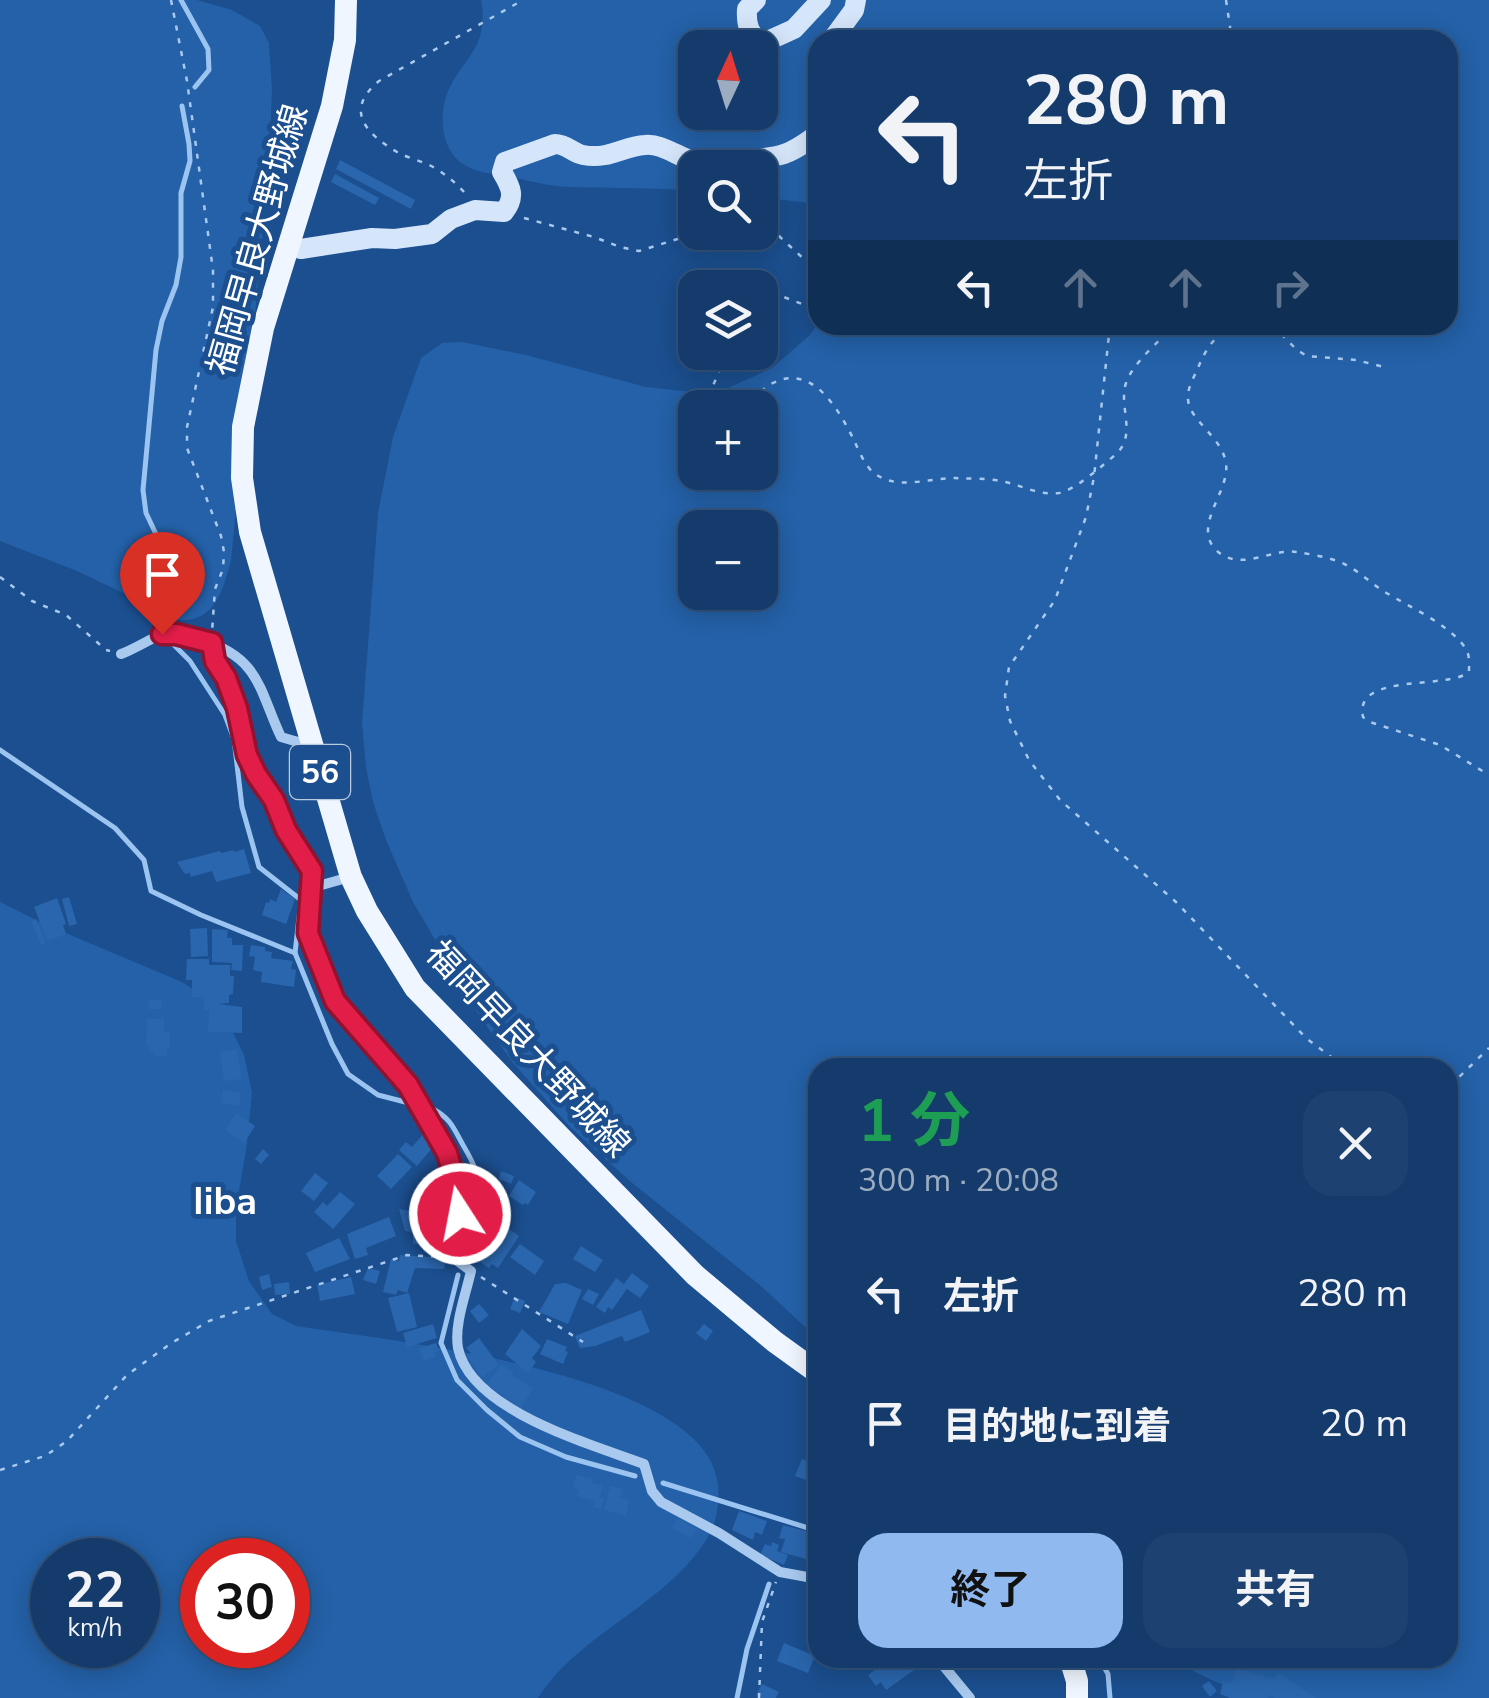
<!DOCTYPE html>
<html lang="ja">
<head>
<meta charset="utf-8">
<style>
	:root { --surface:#143b6b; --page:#1d4271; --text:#f1f3f6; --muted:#9dadc1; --line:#33557e; --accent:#90b9f0 }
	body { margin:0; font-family:"Nunito Sans","Noto Sans JP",sans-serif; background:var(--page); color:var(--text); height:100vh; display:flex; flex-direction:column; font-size:38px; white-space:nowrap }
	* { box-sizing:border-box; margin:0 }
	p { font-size:32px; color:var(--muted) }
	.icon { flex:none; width:55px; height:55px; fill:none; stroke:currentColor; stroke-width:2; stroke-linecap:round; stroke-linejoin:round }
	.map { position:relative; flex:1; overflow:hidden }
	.side { position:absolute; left:808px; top:1058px; width:650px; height:610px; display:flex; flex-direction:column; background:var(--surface); border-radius:30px; box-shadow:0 5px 25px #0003,0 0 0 2px var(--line) }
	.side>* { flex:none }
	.guide { position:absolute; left:808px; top:30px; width:650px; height:305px; border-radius:30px; box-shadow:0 5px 25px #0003,0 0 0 2px var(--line); background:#143b6b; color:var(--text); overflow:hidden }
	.needle { width:65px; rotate:4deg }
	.controls { position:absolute; left:678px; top:30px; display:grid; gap:20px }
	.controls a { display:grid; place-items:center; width:100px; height:100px; border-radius:20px; background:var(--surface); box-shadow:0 5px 25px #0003,0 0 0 2px var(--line); font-size:50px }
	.speed { position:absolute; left:30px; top:1538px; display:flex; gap:20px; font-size:50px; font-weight:700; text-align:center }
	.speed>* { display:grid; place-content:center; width:130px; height:130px; border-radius:50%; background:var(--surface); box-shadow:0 5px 25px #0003,0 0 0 2px var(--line); line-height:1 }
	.speed small { font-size:25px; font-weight:400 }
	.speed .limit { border:15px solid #d22; background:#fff; color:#111 }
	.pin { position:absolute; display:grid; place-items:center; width:85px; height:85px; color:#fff; margin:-102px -42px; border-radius:50% 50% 50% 0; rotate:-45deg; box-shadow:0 0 10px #0007 }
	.pin .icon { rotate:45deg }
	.me { position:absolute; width:110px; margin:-55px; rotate:349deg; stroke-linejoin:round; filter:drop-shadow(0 0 8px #0008) }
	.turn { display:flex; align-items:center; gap:35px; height:210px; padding:0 50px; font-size:45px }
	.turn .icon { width:130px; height:130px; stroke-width:2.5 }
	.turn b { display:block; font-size:70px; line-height:85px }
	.lanes { display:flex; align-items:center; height:95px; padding:0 50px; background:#0003; justify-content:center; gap:50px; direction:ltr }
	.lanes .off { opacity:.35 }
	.round { display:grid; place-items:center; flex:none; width:105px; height:105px; border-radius:30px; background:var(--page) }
	.head { display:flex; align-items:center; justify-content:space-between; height:170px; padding:0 50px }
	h1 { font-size:60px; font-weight:700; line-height:75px; color:#1e9e55 }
	.cta { display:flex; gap:20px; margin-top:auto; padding:20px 50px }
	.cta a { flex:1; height:115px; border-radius:30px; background:var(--accent); color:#111; font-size:40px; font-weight:700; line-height:115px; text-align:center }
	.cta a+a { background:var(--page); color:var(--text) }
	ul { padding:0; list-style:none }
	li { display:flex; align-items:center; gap:30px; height:130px; padding:0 50px }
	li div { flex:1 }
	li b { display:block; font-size:38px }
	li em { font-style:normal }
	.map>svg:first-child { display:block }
	.green { fill:#2461a8; fill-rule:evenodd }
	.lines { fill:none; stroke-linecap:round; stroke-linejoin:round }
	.stream { stroke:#9cc4f0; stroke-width:5 }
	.building { fill:#2a66ad }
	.path { stroke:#a9c9ee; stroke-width:2.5; stroke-dasharray:5 8; stroke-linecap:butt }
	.minor { stroke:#a9c9ee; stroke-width:10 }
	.secondary { stroke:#d6e6fa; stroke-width:20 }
	.primary { stroke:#f0f6ff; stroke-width:22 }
	.route-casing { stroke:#92132f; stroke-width:25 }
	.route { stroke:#e11d48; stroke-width:18 }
	.labels { text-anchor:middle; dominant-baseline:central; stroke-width:10; stroke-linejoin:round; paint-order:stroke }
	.shield { fill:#1b4f8f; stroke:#bbcadd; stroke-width:2.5 }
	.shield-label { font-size:32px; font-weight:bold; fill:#fff }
	.street-label { font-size:35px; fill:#fff; stroke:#1b4f8f }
	.neighbourhood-label { font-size:38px; font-weight:bold; fill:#fff; stroke:#1b4f8f }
</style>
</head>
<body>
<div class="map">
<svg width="1489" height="1698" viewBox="0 0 1489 1698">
	<rect width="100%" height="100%" fill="#1b4f8f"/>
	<g class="green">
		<path d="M 0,0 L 197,0 L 232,10 L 260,26 L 269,43 L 272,89 L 269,170 L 231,561 C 222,591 216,621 180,620 L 77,571 L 0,541 Z"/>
		<path d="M 481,0 L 1489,0 L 1489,1698 L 1263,1698 C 1230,1688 1200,1678 1173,1658 L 1448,1658 L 1448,1068 L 818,1068 L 817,1338 L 761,1286 L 631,1182 L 570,1127 L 513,1063 L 480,1017 L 413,902 L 386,840 L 373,802 L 366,767 L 362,723 L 378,513 L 393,437 L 421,358 L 442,343 L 462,342 L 526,355 L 646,387 L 692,392 L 728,388 L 772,368 L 810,335 L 817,325 L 1448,325 L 1448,40 L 818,40 L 817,204 L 760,197 L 760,168 L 695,168 L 695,191 C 654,187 613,189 572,187 C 552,187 531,181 511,177 C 494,174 474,173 460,162 C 444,149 440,125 444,105 C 453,61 491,55 481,0 ZM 695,48 L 760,48 L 760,112 L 695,112 ZM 695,408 L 760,408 L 760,472 L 695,472 ZM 695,528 L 760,528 L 760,592 L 695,592 Z"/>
		<path d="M 0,902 L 42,923 L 182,982 L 209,1000 L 228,1022 L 244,1055 L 252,1092 L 247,1144 L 236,1209 L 236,1241 L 249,1281 L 272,1314 L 296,1326 C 385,1340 708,1372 718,1485 C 720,1509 715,1530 700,1549 C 656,1609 576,1637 538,1698 L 0,1698 ZM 52,1560 L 138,1560 L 138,1645 L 52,1645 ZM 202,1560 L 288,1560 L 288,1645 L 202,1645 Z"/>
	</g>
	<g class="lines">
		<g class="stream">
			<path d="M 181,0 L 208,49 L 209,70 L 195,87"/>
			<path d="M 171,625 L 170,581 L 164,551 L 146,513 L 143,490 L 156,350 L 162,321 L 176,285 L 181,257 L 181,193 L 190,161 L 189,144 L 182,106"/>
			<path d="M 169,640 L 190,661 L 225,715 L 234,739 L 242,807 L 259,867 L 301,900 L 295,953 L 332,1044 L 348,1074 L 378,1095 L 409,1103"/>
			<path d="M 0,750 L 115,828 L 144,860 L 151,891 L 201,915 L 295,953"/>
			<path d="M 433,1109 C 451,1119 453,1127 463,1145 C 488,1187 488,1208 468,1252"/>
			<path d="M 458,1275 L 441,1343 L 457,1380 L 487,1410 L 520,1437 L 566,1457 L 635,1476"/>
			<path d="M 663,1483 L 818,1531"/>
			<path d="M 1099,1658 L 1108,1674 L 1110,1698"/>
			<path d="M 737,1698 L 747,1649 L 769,1584"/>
		</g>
	</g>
	<g class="building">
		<path d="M 340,160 L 415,200 L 411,209 L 336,169 Z"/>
		<path d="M 335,174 L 379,198 L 375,205 L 331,182 Z"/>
		<path d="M 244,849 L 251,873 L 216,882 L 212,871 L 191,877 L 190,873 L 185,874 L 177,862 L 220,851 L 221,853 L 234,850 L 235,852 Z"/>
		<path d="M 281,889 L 295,899 L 286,924 L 262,915 L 266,902 L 269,903 L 270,899 L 276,902 Z"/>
		<path d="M 69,897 L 77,924 L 69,926 L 62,899 Z"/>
		<path d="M 57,898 L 66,924 L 63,925 L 66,934 L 47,941 L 34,907 Z"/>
		<path d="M 36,919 L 46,943 L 41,945 L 31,921 Z"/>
		<path d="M 207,928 L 208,956 L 191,957 L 190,929 Z"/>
		<path d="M 212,929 L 228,930 L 227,938 L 232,938 L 232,945 L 243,945 L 242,971 L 231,970 L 232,963 L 212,962 Z"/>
		<path d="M 251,945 L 265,947 L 265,951 L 272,952 L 271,958 L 293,961 L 291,969 L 296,970 L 294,987 L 261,982 L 262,972 L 253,970 L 255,957 L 249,956 Z"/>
		<path d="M 187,959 L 209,959 L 209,965 L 230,965 L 230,976 L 234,976 L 233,994 L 229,995 L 229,1003 L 219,1004 L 242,1007 L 242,1033 L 208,1032 L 209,1010 L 204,1010 L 204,997 L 192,997 L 192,980 L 186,980 Z"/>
		<path d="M 149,1000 L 161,1000 L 162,1009 L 149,1009 Z"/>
		<path d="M 147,1019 L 164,1019 L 164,1032 L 170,1033 L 170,1049 L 167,1050 L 167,1056 L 153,1056 L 154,1051 L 149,1051 L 149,1045 L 146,1045 Z"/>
		<path d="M 237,1049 L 242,1079 L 224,1081 L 220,1052 Z"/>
		<path d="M 223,1090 L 241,1093 L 239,1106 L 221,1103 Z"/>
		<path d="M 236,1113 L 255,1126 L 244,1143 L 225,1130 Z"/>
		<path d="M 426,1131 L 438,1141 L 417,1166 L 399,1150 L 406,1142 L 412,1147 Z"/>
		<path d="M 263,1149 L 269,1155 L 261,1164 L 255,1159 Z"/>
		<path d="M 398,1154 L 412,1167 L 391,1189 L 377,1176 Z"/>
		<path d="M 443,1165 L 452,1179 L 431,1193 L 422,1178 Z"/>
		<path d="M 501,1171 L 514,1176 L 511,1184 L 499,1179 Z"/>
		<path d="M 315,1173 L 328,1183 L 314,1201 L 301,1191 Z"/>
		<path d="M 519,1180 L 536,1192 L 528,1205 L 525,1203 L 523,1205 L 509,1196 Z"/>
		<path d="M 340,1192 L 355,1204 L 333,1229 L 314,1212 L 323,1202 L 327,1206 Z"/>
		<path d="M 417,1207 L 453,1211 L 452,1222 L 416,1218 Z"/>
		<path d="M 399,1209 L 412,1211 L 410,1232 L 405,1231 Z"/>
		<path d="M 389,1217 L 396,1236 L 366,1248 L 368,1255 L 355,1259 L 347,1234 Z"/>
		<path d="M 414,1222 L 429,1223 L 428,1245 L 413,1244 Z"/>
		<path d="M 499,1222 L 519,1236 L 498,1268 L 492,1264 L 489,1268 L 477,1260 L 476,1256 L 486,1242 L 482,1239 L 490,1228 L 493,1231 Z"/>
		<path d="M 432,1227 L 450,1228 L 449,1246 L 431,1244 Z"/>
		<path d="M 339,1238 L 350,1259 L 315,1272 L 306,1253 Z"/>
		<path d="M 520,1244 L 544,1261 L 535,1275 L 510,1257 Z"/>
		<path d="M 581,1246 L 603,1260 L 595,1272 L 573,1259 Z"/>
		<path d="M 400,1255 L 446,1258 L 444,1269 L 415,1268 L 407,1293 L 398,1290 L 396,1295 L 383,1292 L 391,1259 L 399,1261 Z"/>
		<path d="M 368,1268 L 380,1271 L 376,1284 L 363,1280 Z"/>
		<path d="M 632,1273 L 649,1286 L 640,1298 L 627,1289 L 612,1310 L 608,1307 L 605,1313 L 596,1307 L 616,1278 L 624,1284 Z"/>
		<path d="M 269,1274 L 272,1287 L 262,1290 L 259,1277 Z"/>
		<path d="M 351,1277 L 355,1294 L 320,1301 L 317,1285 Z"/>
		<path d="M 289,1282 L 290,1294 L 275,1295 L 274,1284 Z"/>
		<path d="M 566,1283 L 582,1290 L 568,1324 L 539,1312 L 555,1284 Z"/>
		<path d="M 588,1289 L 599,1294 L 593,1305 L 582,1299 Z"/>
		<path d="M 409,1293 L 417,1327 L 397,1332 L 388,1298 Z"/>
		<path d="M 515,1297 L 525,1301 L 520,1313 L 510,1309 Z"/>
		<path d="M 479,1304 L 489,1315 L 479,1323 L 470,1311 Z"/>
		<path d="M 641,1310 L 650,1332 L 625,1342 L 622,1336 L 595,1346 L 580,1348 L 575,1336 Z"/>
		<path d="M 433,1324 L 437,1338 L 407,1347 L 403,1333 Z"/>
		<path d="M 704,1324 L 713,1331 L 706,1341 L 696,1333 Z"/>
		<path d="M 522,1329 L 541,1346 L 532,1358 L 536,1362 L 528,1373 L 505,1354 Z"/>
		<path d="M 479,1338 L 499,1365 L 482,1377 L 467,1356 L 471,1353 L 466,1348 Z"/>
		<path d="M 547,1339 L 567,1347 L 565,1351 L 568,1352 L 563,1364 L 540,1354 Z"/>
		<path d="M 436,1343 L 439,1351 L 434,1353 L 436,1357 L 423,1361 L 419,1348 Z"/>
		<path d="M 501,1364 L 514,1373 L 512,1375 L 533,1389 L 521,1408 L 487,1385 Z"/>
		<path d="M 802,1459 L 818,1465 L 818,1484 L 795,1476 Z"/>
		<path d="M 576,1475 L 593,1479 L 592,1483 L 603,1486 L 600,1497 L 604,1498 L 601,1509 L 594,1507 L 595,1501 L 577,1496 L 579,1490 L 573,1488 Z"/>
		<path d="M 610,1486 L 623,1489 L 620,1498 L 629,1500 L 626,1516 L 604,1510 Z"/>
		<path d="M 739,1511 L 767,1521 L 762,1535 L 755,1532 L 753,1540 L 732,1530 Z"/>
		<path d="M 678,1518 L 697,1529 L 691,1538 L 672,1528 Z"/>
		<path d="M 783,1525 L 818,1534 L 818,1540 L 813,1539 L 806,1559 L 781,1552 L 785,1539 L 779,1538 Z"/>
		<path d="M 772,1542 L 779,1545 L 777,1551 L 788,1555 L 784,1565 L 760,1555 L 765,1544 L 771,1546 Z"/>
		<path d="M 784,1643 L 815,1656 L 808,1673 L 777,1661 Z"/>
		<path d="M 891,1658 L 916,1658 L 921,1665 L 886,1690 L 881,1682 L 876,1686 L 868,1675 Z"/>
		<path d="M 1236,1668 L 1274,1679 L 1279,1673 L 1316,1698 L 1275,1698 L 1269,1695 L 1268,1698 L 1230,1698 L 1220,1694 L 1223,1681 L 1232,1683 Z"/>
		<path d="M 1209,1681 L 1217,1691 L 1210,1697 L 1202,1686 Z"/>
		<path d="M 762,1684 L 779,1692 L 776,1698 L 762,1698 L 756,1695 Z"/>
	</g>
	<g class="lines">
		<g class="path">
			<path d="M 171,0 L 187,81 L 213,270 L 213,307 L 187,427 L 187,448 L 221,536 L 224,552 L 223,569 L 215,589 L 212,632"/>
			<path d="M 1226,0 L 1232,40"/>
			<path d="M 464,192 C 455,182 445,174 433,167 C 422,161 408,158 397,152 C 365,133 344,110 379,81 L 523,0"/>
			<path d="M 524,218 L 594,237 L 620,247 L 639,251 L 700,232"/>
			<path d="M 760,221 L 771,223 L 780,237 L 818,272"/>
			<path d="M 740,288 L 757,288"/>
			<path d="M 760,288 L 818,310"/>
			<path d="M 1110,325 L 1094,477 L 1086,517 L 1055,600 L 1009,667 L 1005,696 L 1010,721 L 1029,760 L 1060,800 L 1176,902 L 1306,1038 L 1346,1068"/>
			<path d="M 1235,325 C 1212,338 1207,347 1197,370 C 1193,379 1187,389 1188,399 C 1189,421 1223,437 1226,464 C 1230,491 1192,526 1216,550 C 1240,573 1271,548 1296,552 C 1310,554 1327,557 1340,562 C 1357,569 1370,583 1385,592 C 1409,607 1451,625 1466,649 C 1470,656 1469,664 1469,672 C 1448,690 1353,672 1363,717 L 1370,722 L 1440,745 L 1489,775"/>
			<path d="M 1272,325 L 1297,350 L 1307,356 L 1356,360 L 1384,367"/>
			<path d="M 703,408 L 723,363 L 722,352"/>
			<path d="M 741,408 C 751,400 761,390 771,384 C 813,361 839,411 854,440 C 859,451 865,466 874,473 C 897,491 928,478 955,478 C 969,479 986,478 1000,481 C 1020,484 1038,496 1059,493 C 1075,490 1102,466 1115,455 C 1138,435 1118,407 1126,383 C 1132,364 1160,340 1175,325"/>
			<path d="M 0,577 L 32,601 L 66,615 L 106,650 L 110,651"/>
			<path d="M 1448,1082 L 1457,1079 L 1489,1048"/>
			<path d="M 481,1277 L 583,1342"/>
			<path d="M 0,1470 L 45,1456 L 67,1441 L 127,1375 L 170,1344 L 209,1321 L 407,1255 L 440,1257"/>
			<path d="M 759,1698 L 762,1622 L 776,1582"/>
		</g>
		<g class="minor">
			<path d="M 212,643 L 215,661 L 226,678 L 237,707 L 247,755 L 256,774 L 274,800 L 287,830 L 312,871 L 311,888"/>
			<path d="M 121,654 C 135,649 153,637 163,634 C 175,631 191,636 202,640 C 260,658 259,690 281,737 L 298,742 L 310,738"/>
			<path d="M 350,877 L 311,888 L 308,933 L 335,1001 L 408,1085 L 447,1153 L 460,1214 L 452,1257 L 471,1271 C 466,1294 454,1324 458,1348 C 471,1411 591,1444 644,1464 L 652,1491 L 661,1502 L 719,1533 L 780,1572 L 818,1579"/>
			<path d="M 937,1658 L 970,1698"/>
		</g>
		<g class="secondary">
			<path d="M 756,0 L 747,9 C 746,25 749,33 761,44 L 794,29 L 821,0"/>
			<path d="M 832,40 L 854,10 L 856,0"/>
			<path d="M 288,246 L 301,249 L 372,238 L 395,239 L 432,234 L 451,219 L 475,210 L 504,212 C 516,197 511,187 502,172 L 505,162 L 555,144 C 567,144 572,153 583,155 C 610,160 623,146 645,145 C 663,143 680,159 697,162 C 712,164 770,159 784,154 C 795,151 808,141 818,134"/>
		</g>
		<g class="primary">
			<path d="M 346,0 L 345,40 L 332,106 L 263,328 L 243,427 L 242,478 L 250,532 L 351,877 L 367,911 L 415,988 L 695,1275 L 775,1342 L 818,1373"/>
			<path d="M 1070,1658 L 1077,1681 L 1077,1698"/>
		</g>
	</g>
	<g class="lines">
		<g class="route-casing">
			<path id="route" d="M 162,634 L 176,634 L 212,643 L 215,661 L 226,678 L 237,708 L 247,755 L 256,774 L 274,800 L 286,830 L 312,871 L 308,933 L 335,1001 L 408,1085 L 447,1153 L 456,1184 L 460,1214"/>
		</g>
		<use href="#route" class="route"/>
	</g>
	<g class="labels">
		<rect class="shield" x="290" y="745" width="60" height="54" rx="8"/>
		<g class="shield-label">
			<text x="320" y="772">56</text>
		</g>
		<g class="street-label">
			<text transform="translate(258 240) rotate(-74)">福岡早良大野城線</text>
			<text transform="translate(528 1049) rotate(47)">福岡早良大野城線</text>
		</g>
		<g class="neighbourhood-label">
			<text x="225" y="1201">Iiba</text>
		</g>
	</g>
</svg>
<div class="controls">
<a><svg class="needle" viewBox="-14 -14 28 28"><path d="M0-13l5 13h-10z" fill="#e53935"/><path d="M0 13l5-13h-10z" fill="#9dadc1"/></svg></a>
<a><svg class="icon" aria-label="search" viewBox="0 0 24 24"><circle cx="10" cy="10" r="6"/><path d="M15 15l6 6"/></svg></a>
<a><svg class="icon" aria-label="layers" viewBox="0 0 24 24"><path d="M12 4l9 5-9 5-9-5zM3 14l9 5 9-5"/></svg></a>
<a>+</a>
<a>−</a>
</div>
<div class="speed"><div>22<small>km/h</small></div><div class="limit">30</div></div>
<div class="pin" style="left:162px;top:634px;background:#d93025"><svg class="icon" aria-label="arrive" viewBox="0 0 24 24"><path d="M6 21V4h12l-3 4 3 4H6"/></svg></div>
<svg class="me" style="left:460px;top:1214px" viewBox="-20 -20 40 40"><circle r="17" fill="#e11d48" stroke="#fff" stroke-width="3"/><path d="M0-11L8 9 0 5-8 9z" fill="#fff"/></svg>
<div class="guide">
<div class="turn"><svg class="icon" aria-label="left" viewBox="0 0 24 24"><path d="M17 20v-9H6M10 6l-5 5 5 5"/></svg><div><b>280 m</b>左折</div></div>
<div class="lanes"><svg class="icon" aria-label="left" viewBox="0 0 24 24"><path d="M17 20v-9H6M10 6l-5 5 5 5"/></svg><svg class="icon off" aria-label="ahead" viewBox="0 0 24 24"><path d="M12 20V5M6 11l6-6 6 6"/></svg><svg class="icon off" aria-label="ahead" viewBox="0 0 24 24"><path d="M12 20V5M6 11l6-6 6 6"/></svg><svg class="icon off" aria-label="right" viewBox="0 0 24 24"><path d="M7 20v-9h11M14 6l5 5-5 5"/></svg></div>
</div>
<section class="side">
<div class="head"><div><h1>1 分</h1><p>300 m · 20:08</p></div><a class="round"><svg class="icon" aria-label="close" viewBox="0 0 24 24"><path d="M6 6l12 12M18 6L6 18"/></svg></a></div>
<ul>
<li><svg class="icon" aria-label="left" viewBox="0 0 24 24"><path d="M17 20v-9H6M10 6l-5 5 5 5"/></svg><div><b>左折</b></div><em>280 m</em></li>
<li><svg class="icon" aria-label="arrive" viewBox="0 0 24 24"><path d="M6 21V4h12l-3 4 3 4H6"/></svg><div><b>目的地に到着</b></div><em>20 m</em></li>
</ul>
<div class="cta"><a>終了</a><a>共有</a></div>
</section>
</div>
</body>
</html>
